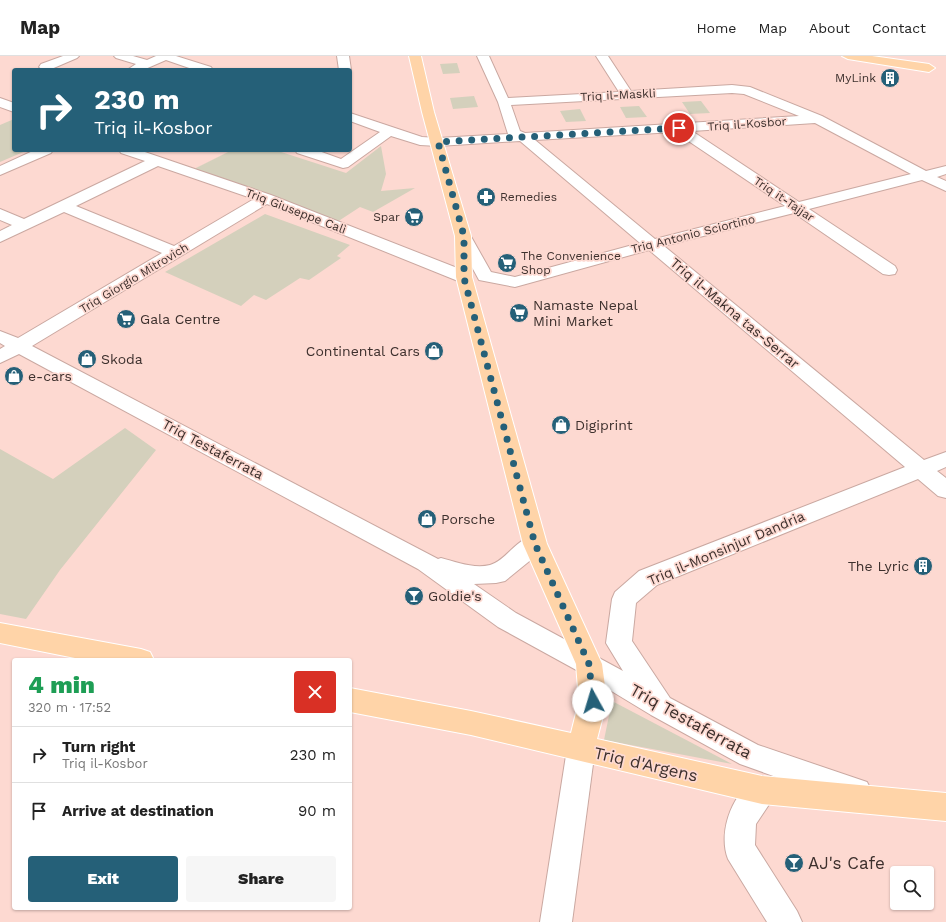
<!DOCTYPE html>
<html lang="en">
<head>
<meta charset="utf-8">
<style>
	:root { --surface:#fff; --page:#f6f6f6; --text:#222; --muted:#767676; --line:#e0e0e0; --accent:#256078 }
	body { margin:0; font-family:"Work Sans",sans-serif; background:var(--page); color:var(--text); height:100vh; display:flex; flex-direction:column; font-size:15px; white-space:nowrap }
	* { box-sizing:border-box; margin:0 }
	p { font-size:13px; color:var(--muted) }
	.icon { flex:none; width:22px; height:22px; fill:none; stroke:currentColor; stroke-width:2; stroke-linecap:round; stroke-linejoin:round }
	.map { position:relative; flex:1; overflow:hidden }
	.side { position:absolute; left:12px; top:602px; width:340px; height:252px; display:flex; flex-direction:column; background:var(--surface); border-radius:4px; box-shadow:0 1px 3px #0004 }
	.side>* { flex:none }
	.top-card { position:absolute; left:12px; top:12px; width:340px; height:84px; border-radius:4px; box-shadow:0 1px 3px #0004; background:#256078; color:#fff; overflow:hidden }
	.controls { position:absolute; left:890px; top:810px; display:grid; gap:8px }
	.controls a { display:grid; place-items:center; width:44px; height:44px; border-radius:4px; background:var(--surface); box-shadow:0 1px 3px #0004; font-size:20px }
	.pin { position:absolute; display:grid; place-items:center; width:34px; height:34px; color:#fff; margin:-17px; border:2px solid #fff; border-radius:50%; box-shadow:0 1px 4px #0007 }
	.me { position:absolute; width:44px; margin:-22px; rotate:354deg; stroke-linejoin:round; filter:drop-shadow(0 0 3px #0008) }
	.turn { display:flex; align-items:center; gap:14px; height:84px; padding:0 16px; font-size:18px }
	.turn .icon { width:52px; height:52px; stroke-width:2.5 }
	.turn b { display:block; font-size:28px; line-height:34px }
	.round { display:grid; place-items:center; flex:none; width:42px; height:42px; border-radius:4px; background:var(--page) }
	.overview { display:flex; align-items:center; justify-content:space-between; height:68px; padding:0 16px }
	h1 { font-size:24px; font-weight:800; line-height:30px; color:#1e9e55 }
	.primary-button { display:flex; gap:8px; margin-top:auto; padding:8px 16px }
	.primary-button a { flex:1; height:46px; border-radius:4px; background:var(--accent); color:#fff; font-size:16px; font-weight:800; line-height:46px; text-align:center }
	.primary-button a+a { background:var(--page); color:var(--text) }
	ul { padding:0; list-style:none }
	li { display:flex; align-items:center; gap:12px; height:56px; padding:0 16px; border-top:1px solid var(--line) }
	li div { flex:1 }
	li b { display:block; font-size:15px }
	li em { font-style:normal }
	header { display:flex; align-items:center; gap:24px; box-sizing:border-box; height:56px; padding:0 20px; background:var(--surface); border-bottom:1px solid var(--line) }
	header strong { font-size:19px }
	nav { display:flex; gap:22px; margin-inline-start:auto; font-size:14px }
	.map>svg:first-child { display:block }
	.green { fill:#d4d0bc }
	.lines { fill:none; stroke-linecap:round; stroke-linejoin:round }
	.minor-casing { stroke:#caa8a1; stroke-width:2 }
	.major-casing { stroke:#fff; stroke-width:2 }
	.minor { fill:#fff; fill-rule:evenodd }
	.major { fill:#ffd4a8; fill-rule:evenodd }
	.route { stroke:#256078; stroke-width:7; stroke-dasharray:0 12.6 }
	.labels { text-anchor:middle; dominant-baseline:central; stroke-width:3.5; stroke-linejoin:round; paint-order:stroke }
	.far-poi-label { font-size:12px; fill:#3d302d; stroke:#fdd9d1; text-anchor:end }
	.far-street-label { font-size:12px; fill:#3d302d; stroke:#fdd9d1 }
	.poi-label { font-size:14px; fill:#3d302d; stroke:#fdd9d1; text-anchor:start }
	.street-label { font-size:14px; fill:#3d302d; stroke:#fdd9d1 }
	.near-street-label { font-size:17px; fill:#3d302d; stroke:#fdd9d1 }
	.near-poi-label { font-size:17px; fill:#3d302d; stroke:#fdd9d1; text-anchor:start }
</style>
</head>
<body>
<header>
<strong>Map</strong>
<nav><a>Home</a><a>Map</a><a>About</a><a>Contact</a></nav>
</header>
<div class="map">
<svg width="946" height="866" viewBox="0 0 946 866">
	<rect width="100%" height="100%" fill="#fdd9d1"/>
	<g class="green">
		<path d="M 457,7 L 460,17 L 443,18 L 440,8 Z"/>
		<path d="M 474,40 L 478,51 L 453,53 L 450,42 Z"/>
		<path d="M 701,45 L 710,57 L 690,58 L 682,46 Z"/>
		<path d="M 639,50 L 647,61 L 626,62 L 620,51 Z"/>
		<path d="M 580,53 L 586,65 L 566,66 L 560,55 Z"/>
		<path d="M 14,63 L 14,94 L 28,94 L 0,106 L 0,69 Z"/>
		<path d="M 381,90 L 386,118 L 381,135 L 415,132 L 373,156 L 360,151 L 337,166 L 194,113 L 232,94 L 275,94 L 346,117 Z"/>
		<path d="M 265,158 L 350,189 L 337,200 L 341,202 L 309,224 L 300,222 L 266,244 L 254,239 L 241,250 L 165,216 Z"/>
		<path d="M 125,372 L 156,394 L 60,514 L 26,563 L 0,558 L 0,393 L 53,423 Z"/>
		<path d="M 612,645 L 732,708 L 604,684 Z"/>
	</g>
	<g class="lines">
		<g class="minor-casing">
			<g id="minor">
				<path d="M 63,0 L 79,0 L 77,2 L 49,14 L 43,14 L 39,11 L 41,8 Z"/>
				<path d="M 114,0 L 133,0 L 147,4 L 156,0 L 176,0 L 211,11 L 213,14 L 195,14 L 166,4 L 143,14 L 127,14 L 136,8 L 116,2 Z"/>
				<path d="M 337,0 L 349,0 L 351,14 L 350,15 L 339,14 Z"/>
				<path d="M 477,0 L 489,0 L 508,42 L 619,36 L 596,0 L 608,0 L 631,35 L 732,29 L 750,31 L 822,60 L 926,115 L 946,110 L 946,118 L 937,121 L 946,125 L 946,135 L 922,124 L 809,153 L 895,210 L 897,214 L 895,218 L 889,219 L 883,218 L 794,157 L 664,190 L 924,404 L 946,396 L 946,411 L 937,415 L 946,422 L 946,442 L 938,440 L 918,423 L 657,529 L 636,547 L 632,585 L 670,642 L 758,689 L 867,726 L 872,736 L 867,746 L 857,750 L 740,708 L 651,659 L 580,616 L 498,571 L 418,513 L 19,298 L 0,307 L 0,293 L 5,290 L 0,287 L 0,275 L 18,282 L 162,197 L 64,156 L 0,186 L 0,175 L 12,169 L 0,164 L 0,153 L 24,163 L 145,105 L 121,97 L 119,94 L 139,94 L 271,139 L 470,217 L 472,221 L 470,225 L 464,226 L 458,225 L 267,148 L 32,290 L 438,503 L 441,502 C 456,506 474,513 490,509 C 509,504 519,474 543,482 L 547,488 L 543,494 L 505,525 L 496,527 L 474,528 L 516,557 L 623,615 L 606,587 L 612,543 L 615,536 L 639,515 L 905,411 L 649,194 L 515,231 L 479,224 L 455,180 L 457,177 L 469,177 L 491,216 L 515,221 L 640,187 L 520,85 L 438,90 L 420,89 L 391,80 L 348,111 L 343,112 L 297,97 L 295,94 L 316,94 L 341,103 L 380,76 L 350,65 L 350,57 L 422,81 L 438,82 L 508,78 L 498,46 ZM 732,37 L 744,38 L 799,60 L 525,77 L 520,75 L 511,49 ZM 815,67 L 911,118 L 799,146 L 692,75 ZM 675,76 L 785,150 L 655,183 L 535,84 ZM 158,110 L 254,143 L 174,190 L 76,150 Z"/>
				<path d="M 0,42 L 14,47 L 14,56 L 0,51 Z"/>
				<path d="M 35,94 L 53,94 L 51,97 L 0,119 L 0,110 Z"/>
				<path d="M 581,680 L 591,684 L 595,693 L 572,866 L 540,866 L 567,693 L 571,684 Z"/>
				<path d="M 762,720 L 772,724 L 777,734 L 772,744 L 756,768 L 755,789 L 797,855 L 802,866 L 767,866 L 728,803 C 717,775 734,731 762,720 Z"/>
			</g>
		</g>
		<g class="major-casing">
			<g id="major">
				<path d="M 409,0 L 421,0 L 434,56 L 471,180 L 472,221 L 547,488 L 602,608 L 607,645 L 597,683 L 762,720 L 946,737 L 946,765 L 762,748 L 471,679 L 350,656 L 350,632 L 471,655 L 571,677 L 579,645 L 576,608 L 523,488 L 456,221 L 455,180 L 422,56 Z"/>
				<path d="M 842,0 L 872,0 L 929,8 L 935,12 L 929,16 L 848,3 Z"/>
				<path d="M 0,567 L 141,593 L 150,596 L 154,604 L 85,604 L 0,587 Z"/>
			</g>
		</g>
		<use href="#minor" class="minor"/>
		<use href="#major" class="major"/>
	</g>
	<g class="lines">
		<path class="route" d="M 593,645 L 589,608 L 535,488 L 464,222 L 464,180 L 438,86 L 679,72"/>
	</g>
	<defs>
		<g id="building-disc" transform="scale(1)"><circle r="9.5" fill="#256078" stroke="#fdd9d1"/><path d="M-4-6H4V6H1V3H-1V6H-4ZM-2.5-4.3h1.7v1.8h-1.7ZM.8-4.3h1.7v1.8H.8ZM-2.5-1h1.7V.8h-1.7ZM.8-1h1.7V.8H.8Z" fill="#fff"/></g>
		<g id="pharmacy-disc" transform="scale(1)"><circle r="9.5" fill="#256078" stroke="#fdd9d1"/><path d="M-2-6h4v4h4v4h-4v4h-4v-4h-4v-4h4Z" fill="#fff"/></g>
		<g id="supermarket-disc" transform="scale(1)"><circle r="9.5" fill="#256078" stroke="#fdd9d1"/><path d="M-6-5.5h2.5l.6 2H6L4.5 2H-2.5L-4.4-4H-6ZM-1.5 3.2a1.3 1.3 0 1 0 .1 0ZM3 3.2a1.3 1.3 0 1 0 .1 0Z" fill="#fff"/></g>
		<g id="shop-disc" transform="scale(1)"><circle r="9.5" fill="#256078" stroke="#fdd9d1"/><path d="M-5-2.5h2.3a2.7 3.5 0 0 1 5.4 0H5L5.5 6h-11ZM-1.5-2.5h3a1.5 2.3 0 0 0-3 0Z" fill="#fff"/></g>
		<g id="bar-disc" transform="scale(1)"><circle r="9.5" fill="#256078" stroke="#fdd9d1"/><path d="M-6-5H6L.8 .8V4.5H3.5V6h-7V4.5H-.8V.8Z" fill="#fff"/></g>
	</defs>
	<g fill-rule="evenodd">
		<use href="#building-disc" x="890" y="22"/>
		<use href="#pharmacy-disc" x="486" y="141"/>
		<use href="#supermarket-disc" x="414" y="161"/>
		<use href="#supermarket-disc" x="507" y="207"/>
		<use href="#supermarket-disc" x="519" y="257"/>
		<use href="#supermarket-disc" x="126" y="263"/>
		<use href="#shop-disc" x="434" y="295"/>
		<use href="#shop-disc" x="87" y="303"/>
		<use href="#shop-disc" x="14" y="320"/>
		<use href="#shop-disc" x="561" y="369"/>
		<use href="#shop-disc" x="427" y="463"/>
		<use href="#building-disc" x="923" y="510"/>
		<use href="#bar-disc" x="414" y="540"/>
		<use href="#bar-disc" x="794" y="807"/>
	</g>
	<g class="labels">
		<g class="far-poi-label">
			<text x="876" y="22">MyLink</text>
			<text x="500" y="141" text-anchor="start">Remedies</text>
			<text x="400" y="161">Spar</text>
			<text x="521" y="200" text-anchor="start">The Convenience<tspan x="521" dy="14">Shop</tspan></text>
		</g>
		<g class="far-street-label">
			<text transform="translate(618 39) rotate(-3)">Triq il-Maskli</text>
			<text transform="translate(747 68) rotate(-4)">Triq il-Kosbor</text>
			<text transform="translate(784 143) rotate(34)">Triq it-Tajjar</text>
			<text transform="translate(296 155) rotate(21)">Triq Giuseppe Calì</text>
			<text transform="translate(693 178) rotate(-14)">Triq Antonio Sciortino</text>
			<text transform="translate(134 222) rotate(-31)">Triq Giorgio Mitrovich</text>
		</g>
		<g class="poi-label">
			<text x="533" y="249">Namaste Nepal<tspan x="533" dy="16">Mini Market</tspan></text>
			<text x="140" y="263">Gala Centre</text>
			<text x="420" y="295" text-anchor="end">Continental Cars</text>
			<text x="101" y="303">Skoda</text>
			<text x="28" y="320">e-cars</text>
			<text x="575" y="369">Digiprint</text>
			<text x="441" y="463">Porsche</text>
			<text x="909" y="510" text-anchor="end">The Lyric</text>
			<text x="428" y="540">Goldie's</text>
		</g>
		<g class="street-label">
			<text transform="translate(735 257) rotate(40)">Triq il-Makna tas-Serrar</text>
			<text transform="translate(213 393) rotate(28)">Triq Testaferrata</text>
			<text transform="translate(726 492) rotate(-23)">Triq il-Monsinjur Dandria</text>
		</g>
		<g class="near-street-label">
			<text transform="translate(691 665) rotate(29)">Triq Testaferrata</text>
			<text transform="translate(646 708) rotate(13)">Triq d'Argens</text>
		</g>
		<g class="near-poi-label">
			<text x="808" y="807">AJ's Cafe</text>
		</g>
	</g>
</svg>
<div class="controls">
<a><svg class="icon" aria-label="search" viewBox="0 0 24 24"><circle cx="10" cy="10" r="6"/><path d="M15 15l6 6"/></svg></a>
</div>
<div class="pin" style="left:679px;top:72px;background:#d93025"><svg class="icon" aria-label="arrive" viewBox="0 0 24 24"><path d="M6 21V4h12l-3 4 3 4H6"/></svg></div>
<svg class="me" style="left:593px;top:645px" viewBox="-20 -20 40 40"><circle r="19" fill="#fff"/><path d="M0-13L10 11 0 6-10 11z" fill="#256078"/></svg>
<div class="top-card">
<div class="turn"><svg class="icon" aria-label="right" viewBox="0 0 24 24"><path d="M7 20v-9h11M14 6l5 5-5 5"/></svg><div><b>230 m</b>Triq il-Kosbor</div></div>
</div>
<section class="side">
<div class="overview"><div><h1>4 min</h1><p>320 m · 17:52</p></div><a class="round" style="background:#d93025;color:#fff"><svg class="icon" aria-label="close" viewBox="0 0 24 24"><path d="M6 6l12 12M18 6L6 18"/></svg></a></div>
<ul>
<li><svg class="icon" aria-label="right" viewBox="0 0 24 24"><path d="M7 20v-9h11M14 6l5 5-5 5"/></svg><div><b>Turn right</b><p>Triq il-Kosbor</p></div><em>230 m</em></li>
<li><svg class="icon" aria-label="arrive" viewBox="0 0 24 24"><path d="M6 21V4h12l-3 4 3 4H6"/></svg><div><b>Arrive at destination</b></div><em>90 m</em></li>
</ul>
<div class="primary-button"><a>Exit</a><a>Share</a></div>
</section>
</div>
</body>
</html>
